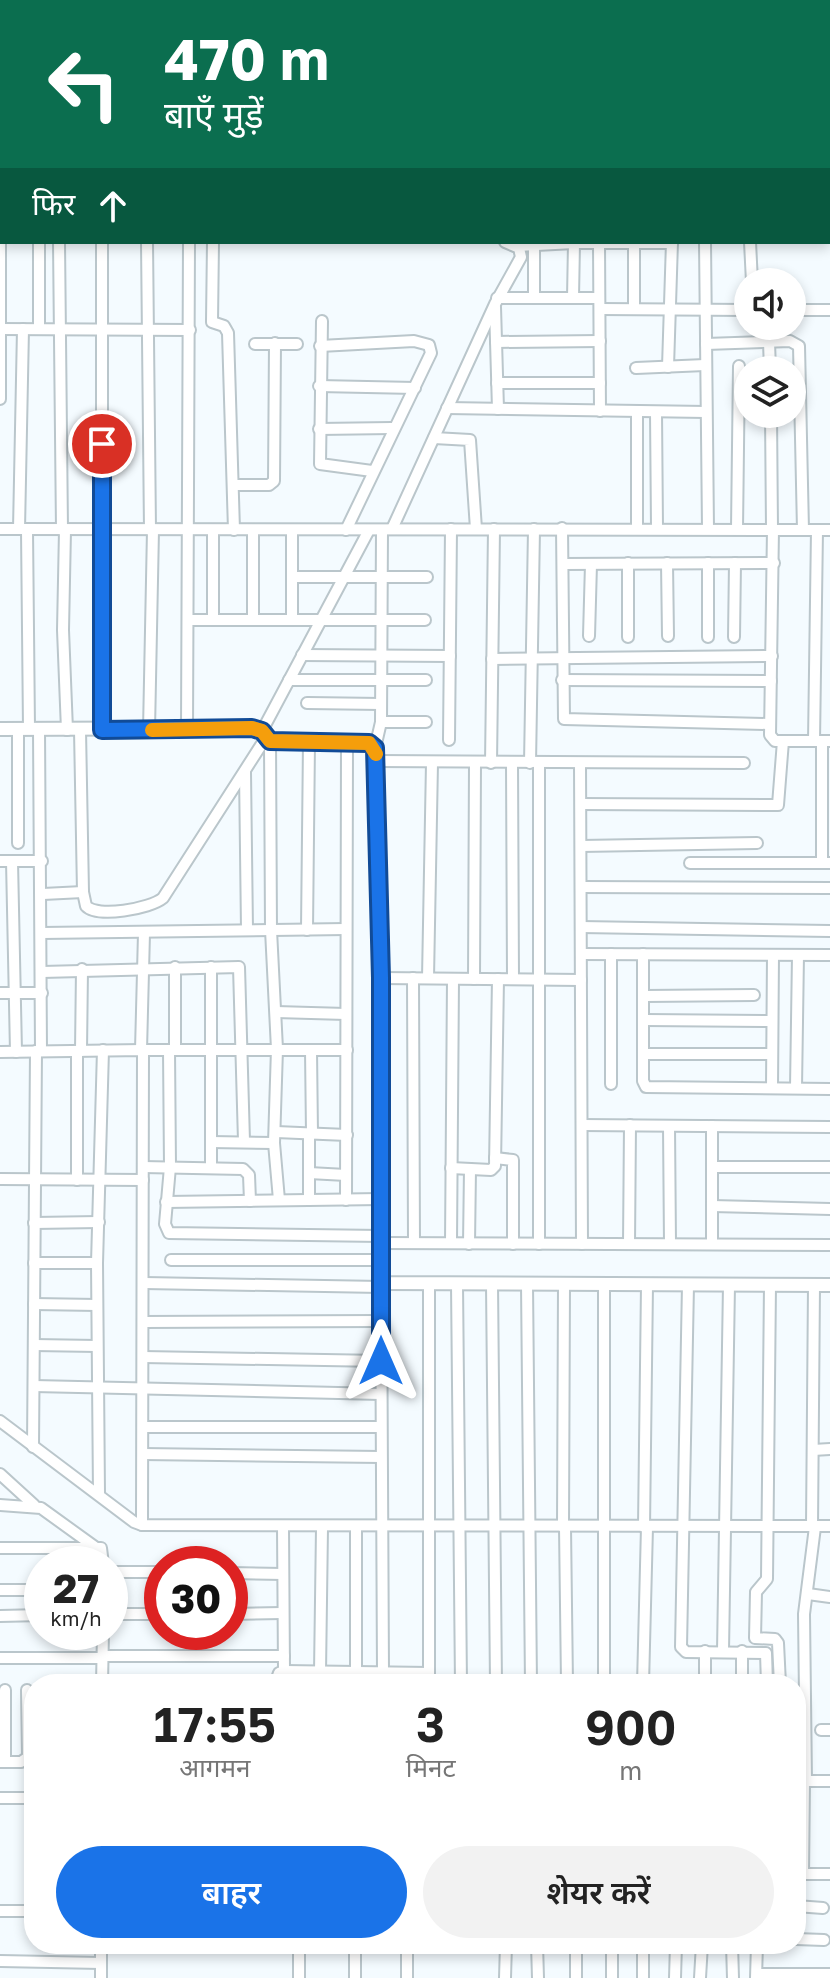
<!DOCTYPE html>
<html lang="hi">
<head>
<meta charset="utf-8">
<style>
	:root { --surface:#fff; --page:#f2f2f2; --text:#222; --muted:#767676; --accent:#1a73e8 }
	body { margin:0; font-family:"Golos Text","Noto Sans Devanagari",sans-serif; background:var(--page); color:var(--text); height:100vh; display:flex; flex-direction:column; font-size:30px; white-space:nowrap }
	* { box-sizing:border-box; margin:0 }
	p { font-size:26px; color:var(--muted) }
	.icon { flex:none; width:44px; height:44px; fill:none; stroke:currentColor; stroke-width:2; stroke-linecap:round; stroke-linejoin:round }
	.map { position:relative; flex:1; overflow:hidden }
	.drawer { position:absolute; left:24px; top:1674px; width:782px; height:280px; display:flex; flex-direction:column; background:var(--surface); border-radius:32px; box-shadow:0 4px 12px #0003 }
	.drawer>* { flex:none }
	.top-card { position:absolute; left:0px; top:0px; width:830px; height:244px; box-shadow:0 4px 12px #0003; background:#0b6e4f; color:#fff; overflow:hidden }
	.controls { position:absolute; left:734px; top:268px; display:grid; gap:16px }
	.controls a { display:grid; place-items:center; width:72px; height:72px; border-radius:50%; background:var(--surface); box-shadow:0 4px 12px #0003; font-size:40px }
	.speed { position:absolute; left:24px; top:1546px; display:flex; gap:16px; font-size:40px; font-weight:700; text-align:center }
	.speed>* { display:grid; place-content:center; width:104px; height:104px; border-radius:50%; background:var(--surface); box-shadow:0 4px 12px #0003; line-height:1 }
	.speed small { font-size:20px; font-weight:400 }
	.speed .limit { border:12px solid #d22; background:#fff; color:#111 }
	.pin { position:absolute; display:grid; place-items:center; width:68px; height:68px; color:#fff; margin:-34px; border:4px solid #fff; border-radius:50%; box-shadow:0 2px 8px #0007 }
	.me { position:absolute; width:88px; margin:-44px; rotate:0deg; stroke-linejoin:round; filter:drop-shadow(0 0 6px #0008) }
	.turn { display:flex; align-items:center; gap:28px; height:168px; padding:0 32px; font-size:36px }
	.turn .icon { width:104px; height:104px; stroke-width:2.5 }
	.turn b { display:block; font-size:56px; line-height:68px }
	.then { display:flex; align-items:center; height:76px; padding:0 32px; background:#0003; gap:16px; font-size:30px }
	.eta { display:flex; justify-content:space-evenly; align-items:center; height:136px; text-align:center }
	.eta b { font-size:48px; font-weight:600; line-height:56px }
	.cta { display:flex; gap:16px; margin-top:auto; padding:16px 32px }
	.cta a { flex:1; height:92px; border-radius:48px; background:var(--accent); color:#fff; font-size:32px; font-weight:600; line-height:92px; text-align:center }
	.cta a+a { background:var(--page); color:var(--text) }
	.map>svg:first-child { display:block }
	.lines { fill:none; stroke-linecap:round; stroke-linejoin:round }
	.minor-casing { stroke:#bac6cb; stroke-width:14 }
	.tertiary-casing { stroke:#bac6cb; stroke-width:16 }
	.minor { stroke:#fff; stroke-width:10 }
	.tertiary { stroke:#fff; stroke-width:12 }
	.route-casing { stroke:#114b97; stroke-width:20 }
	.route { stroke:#1a73e8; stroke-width:14 }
	.slow { stroke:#f59e0b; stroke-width:14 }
</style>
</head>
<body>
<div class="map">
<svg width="830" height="1978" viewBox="0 0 830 1978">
	<rect width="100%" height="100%" fill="#f4fbff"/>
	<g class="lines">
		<g class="minor-casing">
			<g id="minor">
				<path d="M 254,0 L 254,2"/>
				<path d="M 284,0 L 284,2"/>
				<path d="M 324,0 L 324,2"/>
				<path d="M 347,0 L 347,2"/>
				<path d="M 382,0 L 382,2"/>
				<path d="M 559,0 L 567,2"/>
				<path d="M 72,2 L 72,0"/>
				<path d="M 122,2 L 122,0"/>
				<path d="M 143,2 L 143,0"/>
				<path d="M 217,2 L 217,0"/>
				<path d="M 430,2 L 430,0"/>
				<path d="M 0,6 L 2,6"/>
				<path d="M 828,7 L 830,6"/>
				<path d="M 828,144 L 830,181"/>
				<path d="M 828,200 L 830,200"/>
				<path d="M 0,212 L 0,399"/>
				<path d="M 39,242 L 39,329"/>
				<path d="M 59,242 L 62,530"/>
				<path d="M 147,242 L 150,530"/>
				<path d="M 213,242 L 212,322 L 224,326 L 228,333 L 234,530"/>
				<path d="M 705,242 L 708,529"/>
				<path d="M 750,242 L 752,282"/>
				<path d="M 599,243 L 600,411"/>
				<path d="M 634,243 L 634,309"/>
				<path d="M 517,246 L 574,243"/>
				<path d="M 497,298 L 599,298"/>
				<path d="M 534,298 L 534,243"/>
				<path d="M 573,298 L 574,243 L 672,243"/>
				<path d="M 495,307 L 498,409"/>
				<path d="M 600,309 L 748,310"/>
				<path d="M 792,310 L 830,310"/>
				<path d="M 322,321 L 320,464 L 372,471"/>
				<path d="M 0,329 L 190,330"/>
				<path d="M 496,342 L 600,341"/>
				<path d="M 769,342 L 770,370"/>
				<path d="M 255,344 L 297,344"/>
				<path d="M 706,344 L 790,341 L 799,346 L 803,530"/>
				<path d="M 320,346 L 414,341 L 429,345 L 431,353 L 346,530"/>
				<path d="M 668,367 L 672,242"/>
				<path d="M 636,368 L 705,365"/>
				<path d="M 497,383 L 600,383"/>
				<path d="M 319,386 L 415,388"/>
				<path d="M 447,408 L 706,412"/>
				<path d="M 637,412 L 637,528"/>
				<path d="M 656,412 L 657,528"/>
				<path d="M 771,414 L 772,529"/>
				<path d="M 319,429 L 392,428"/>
				<path d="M 434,438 L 470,440 L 476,529"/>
				<path d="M 234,485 L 269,485 L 274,481 L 275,343"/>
				<path d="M 562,528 L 564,719 L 769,724"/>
				<path d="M 0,529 L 830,530"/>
				<path d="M 19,529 L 23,329"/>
				<path d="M 392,529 L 495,304 L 521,257 L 519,248 L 505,242"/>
				<path d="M 737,529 L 739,366"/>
				<path d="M 773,529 L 770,735 L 775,741 L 830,741"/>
				<path d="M 27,530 L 29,729"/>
				<path d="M 65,530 L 63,630 L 67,730"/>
				<path d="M 253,530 L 253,620"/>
				<path d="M 628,563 L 628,637"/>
				<path d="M 667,563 L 668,636"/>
				<path d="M 708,563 L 708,637"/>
				<path d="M 563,564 L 774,563"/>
				<path d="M 292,577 L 427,577"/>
				<path d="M 189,620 L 425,620"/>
				<path d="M 213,620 L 213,530"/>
				<path d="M 292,620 L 292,530"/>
				<path d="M 589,636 L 591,564"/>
				<path d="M 734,637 L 735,563"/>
				<path d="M 302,655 L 450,656"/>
				<path d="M 492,659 L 772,656"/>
				<path d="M 289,680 L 426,680"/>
				<path d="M 562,680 L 771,681"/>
				<path d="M 307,703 L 381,704"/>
				<path d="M 381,722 L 426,722"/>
				<path d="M 18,729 L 18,843"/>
				<path d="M 39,729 L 41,1051"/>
				<path d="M 80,730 L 83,892 L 86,906 C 97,918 150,909 163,898 L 265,739"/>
				<path d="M 102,730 L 102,242"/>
				<path d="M 149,730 L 153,530"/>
				<path d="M 187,731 L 189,242"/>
				<path d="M 262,731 L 369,530"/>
				<path d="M 449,740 L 451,529"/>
				<path d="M 270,741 L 271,930 L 277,1049 L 274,1143 L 279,1200"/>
				<path d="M 814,741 L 817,530"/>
				<path d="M 822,741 L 822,863"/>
				<path d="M 375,748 L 381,722 L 382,530"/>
				<path d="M 376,761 L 744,763"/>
				<path d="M 491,763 L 494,529"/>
				<path d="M 512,763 L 513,979"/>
				<path d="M 530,763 L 534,529"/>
				<path d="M 539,763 L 539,1244"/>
				<path d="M 580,763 L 582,1244"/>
				<path d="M 245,772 L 247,930"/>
				<path d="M 581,804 L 778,805 L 783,741"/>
				<path d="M 581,846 L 757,843"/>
				<path d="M 0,861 L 42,861"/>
				<path d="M 12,861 L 16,1052"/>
				<path d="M 690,863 L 830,863"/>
				<path d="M 581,887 L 830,888"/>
				<path d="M 43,894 L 83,892"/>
				<path d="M 581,927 L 830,931"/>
				<path d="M 307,930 L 309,742"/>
				<path d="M 42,933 L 346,929"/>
				<path d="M 581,954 L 830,955"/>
				<path d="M 643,954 L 643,1081 L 646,1087 L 830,1089"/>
				<path d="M 175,967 L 175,1050"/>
				<path d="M 42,972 L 239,967 L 244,1141"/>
				<path d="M 381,978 L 581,980"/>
				<path d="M 413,978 L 414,1243"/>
				<path d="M 428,978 L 432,763"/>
				<path d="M 474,979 L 475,763"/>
				<path d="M 0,993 L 42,993"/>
				<path d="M 645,996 L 754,995"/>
				<path d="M 276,1012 L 346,1014"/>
				<path d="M 645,1020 L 772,1021"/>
				<path d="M 141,1050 L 144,933"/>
				<path d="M 143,1050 L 347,1050"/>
				<path d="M 169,1050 L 170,1167 L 165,1224 L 169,1233 L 381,1236"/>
				<path d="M 311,1050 L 312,1134"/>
				<path d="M 77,1051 L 77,1180"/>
				<path d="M 81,1051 L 82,969"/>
				<path d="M 0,1052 L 143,1050 L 142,1525"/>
				<path d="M 644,1054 L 772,1054"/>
				<path d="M 611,1084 L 611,954"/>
				<path d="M 772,1088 L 773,955"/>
				<path d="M 796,1088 L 798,955"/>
				<path d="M 582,1125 L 830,1127"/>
				<path d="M 669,1126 L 670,1244"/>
				<path d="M 712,1126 L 712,1244"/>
				<path d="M 276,1132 L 347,1135"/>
				<path d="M 309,1134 L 309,1200"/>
				<path d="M 211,1142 L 274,1143"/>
				<path d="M 495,1158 L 513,1160 L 513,1244"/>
				<path d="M 143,1167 L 243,1169 L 249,1175 L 250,1201"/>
				<path d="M 712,1167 L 830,1167"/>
				<path d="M 211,1168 L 211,967"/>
				<path d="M 451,1168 L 491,1170 L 495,1166 L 498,979"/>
				<path d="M 309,1173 L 346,1175"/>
				<path d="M 0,1179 L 143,1180"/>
				<path d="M 346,1200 L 347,743"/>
				<path d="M 166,1202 L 381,1199"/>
				<path d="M 712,1206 L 830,1209"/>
				<path d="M 34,1223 L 99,1222"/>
				<path d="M 381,1243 L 830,1245"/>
				<path d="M 451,1243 L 453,979"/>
				<path d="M 469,1244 L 470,1169"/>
				<path d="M 629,1244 L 630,1125"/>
				<path d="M 171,1260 L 380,1260"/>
				<path d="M 34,1263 L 97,1263"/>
				<path d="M 381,1280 L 383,1672"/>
				<path d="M 144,1283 L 381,1287"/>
				<path d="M 429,1283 L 429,1673"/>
				<path d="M 457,1284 L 461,1684"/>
				<path d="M 492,1284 L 496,1684"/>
				<path d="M 527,1284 L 531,1684"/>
				<path d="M 604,1285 L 604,1684"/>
				<path d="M 688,1285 L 681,1647 L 686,1652 L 766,1653 L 767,1684"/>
				<path d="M 770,1285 L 767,1579 L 756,1592 L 755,1638 L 775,1639 L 778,1643 L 780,1684"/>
				<path d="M 34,1304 L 97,1305"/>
				<path d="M 143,1322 L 381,1321"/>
				<path d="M 34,1345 L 97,1346"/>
				<path d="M 143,1357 L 381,1361"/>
				<path d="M 34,1386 L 381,1394"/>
				<path d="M 0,1421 L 134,1522 L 142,1525 L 830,1526"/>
				<path d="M 143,1427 L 381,1427"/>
				<path d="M 33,1447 L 36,1051"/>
				<path d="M 813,1450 L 830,1449"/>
				<path d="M 143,1454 L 381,1457"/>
				<path d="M 0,1474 L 34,1505"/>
				<path d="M 99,1494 L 97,1263 L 103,1050"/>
				<path d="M 0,1505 L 41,1508 L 95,1547"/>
				<path d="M 563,1527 L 564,1284"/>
				<path d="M 565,1527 L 567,1684"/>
				<path d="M 644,1527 L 647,1285"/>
				<path d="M 812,1527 L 814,1285"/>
				<path d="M 356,1528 L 356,1672"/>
				<path d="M 0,1548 L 101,1548 L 103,1564"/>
				<path d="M 110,1572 L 162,1572"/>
				<path d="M 230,1573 L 283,1574"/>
				<path d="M 0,1590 L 42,1590"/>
				<path d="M 808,1594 L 830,1597"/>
				<path d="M 110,1614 L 162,1614"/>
				<path d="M 230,1614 L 282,1613"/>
				<path d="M 0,1616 L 42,1615"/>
				<path d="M 723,1651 L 729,1285"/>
				<path d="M 103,1656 L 284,1656"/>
				<path d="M 0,1658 L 103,1658"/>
				<path d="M 284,1671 L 429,1673 L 429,1684"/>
				<path d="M 320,1672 L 322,1528"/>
				<path d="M 102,1684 L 103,1632"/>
				<path d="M 275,1684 L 279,1673 L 284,1671 L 283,1527"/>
				<path d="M 643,1684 L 647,1527"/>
				<path d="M 705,1684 L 705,1651"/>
				<path d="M 742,1684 L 742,1651"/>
				<path d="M 821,1730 L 830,1730"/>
				<path d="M 0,1762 L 21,1762 L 28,1757 L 27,1690"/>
				<path d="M 5,1762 L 5,1690"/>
				<path d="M 796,1781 L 830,1781"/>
				<path d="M 806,1781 L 804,1614 L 815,1527"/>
				<path d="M 0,1798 L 34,1798"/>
				<path d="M 798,1874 L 830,1874"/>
				<path d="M 803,1874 L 804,1781"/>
				<path d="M 796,1906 L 823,1908"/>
				<path d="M 0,1911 L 34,1911"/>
				<path d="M 796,1939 L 824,1940"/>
				<path d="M 299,1944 L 299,1978"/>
				<path d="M 407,1944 L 407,1978"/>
				<path d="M 537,1944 L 538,1978"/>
				<path d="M 732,1944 L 733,1978"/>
				<path d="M 0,1961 L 101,1963"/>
				<path d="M 757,1974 L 830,1974"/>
				<path d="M 101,1978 L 101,1944"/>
				<path d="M 355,1978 L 355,1944"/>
				<path d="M 505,1978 L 506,1944"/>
				<path d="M 576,1978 L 576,1944"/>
				<path d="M 612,1978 L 612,1944"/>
				<path d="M 643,1978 L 643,1944"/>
				<path d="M 675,1978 L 676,1944"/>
				<path d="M 700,1978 L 702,1944"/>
				<path d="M 756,1978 L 757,1944"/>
			</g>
		</g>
		<g class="tertiary-casing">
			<path id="tertiary" d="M 0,729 L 252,728 L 262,731 L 270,741 L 369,743 L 375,748 L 381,978 L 380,1274 L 384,1283 L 830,1285"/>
		</g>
		<use href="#minor" class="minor"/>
		<use href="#tertiary" class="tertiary"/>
	</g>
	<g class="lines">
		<g class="route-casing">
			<path id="route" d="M 102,444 L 102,730 L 252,728 L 262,731 L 270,741 L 369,743 L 375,748 L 381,978 L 381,1361"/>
		</g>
		<use href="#route" class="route"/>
		<path class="slow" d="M 152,730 L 252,728 L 262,731 L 270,741 L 369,743 L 376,754"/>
	</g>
</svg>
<div class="controls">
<a><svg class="icon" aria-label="sound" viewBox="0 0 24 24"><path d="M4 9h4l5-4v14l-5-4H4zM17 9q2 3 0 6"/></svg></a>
<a><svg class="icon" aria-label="layers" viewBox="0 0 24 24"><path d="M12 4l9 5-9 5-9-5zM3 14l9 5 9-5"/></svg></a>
</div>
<div class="speed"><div>27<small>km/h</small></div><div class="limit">30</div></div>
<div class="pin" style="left:102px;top:444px;background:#d93025"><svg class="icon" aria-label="arrive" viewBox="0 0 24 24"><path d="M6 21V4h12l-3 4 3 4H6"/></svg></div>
<svg class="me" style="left:381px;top:1361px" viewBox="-20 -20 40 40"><path d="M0-17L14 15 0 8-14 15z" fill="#1a73e8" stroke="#fff" stroke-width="4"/></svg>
<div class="top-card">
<div class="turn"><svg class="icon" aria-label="left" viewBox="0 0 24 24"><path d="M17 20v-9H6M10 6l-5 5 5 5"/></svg><div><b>470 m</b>बाएँ मुड़ें</div></div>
<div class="then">फिर<svg class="icon" aria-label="ahead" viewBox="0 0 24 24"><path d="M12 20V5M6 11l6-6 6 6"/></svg></div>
</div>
<section class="drawer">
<div class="eta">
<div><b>17:55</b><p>आगमन</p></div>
<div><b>3</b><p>मिनट</p></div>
<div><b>900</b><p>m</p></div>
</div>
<div class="cta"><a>बाहर</a><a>शेयर करें</a></div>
</section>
</div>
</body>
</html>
